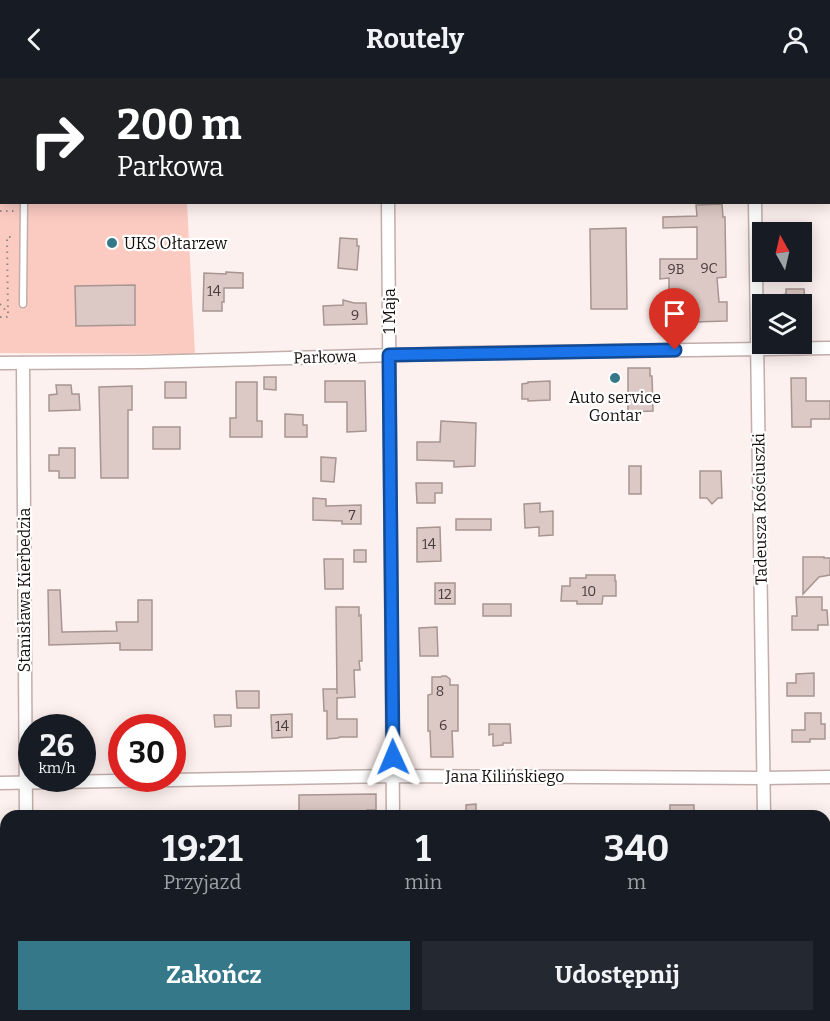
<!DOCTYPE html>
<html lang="pl">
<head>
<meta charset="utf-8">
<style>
	:root { --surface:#171b24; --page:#242831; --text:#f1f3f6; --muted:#9ea1a6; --accent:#357889 }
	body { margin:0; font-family:Bitter,serif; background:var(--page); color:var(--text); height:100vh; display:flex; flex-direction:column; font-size:22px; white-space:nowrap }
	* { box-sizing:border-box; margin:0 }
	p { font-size:20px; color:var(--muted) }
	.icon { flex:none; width:33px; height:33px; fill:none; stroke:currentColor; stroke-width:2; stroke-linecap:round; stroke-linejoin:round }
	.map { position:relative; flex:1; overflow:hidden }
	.side { position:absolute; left:0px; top:732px; width:831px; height:212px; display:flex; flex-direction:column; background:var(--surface); border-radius:18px 18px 0 0; box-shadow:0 3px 15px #0003 }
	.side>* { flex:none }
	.guide { position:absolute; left:0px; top:0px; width:831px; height:126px; box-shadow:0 3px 15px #0003; background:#202124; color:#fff; overflow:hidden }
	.needle { width:39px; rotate:352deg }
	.controls { position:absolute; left:752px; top:144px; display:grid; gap:12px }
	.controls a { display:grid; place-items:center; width:60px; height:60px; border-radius:0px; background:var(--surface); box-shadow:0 3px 15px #0003; font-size:30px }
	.speed { position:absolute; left:18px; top:636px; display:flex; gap:12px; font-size:30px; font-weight:700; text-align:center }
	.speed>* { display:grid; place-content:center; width:78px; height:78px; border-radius:50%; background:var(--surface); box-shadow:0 3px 15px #0003; line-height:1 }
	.speed small { font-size:15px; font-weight:400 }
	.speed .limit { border:9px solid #d22; background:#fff; color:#111 }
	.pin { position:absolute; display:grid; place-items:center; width:51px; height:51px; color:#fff; margin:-62px -26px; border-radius:50% 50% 50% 0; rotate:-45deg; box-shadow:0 0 6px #0007 }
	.pin .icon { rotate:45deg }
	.me { position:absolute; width:66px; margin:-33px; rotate:359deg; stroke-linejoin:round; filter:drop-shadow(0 0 4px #0008) }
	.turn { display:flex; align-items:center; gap:21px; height:126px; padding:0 18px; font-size:27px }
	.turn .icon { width:78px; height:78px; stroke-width:2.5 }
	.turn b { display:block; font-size:42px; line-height:51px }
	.eta { display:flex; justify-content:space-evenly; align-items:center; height:102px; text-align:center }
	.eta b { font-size:36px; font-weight:700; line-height:42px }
	.cta { display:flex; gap:12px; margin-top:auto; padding:12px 18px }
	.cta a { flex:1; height:69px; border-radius:0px; background:var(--accent); color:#fff; font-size:24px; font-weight:700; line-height:69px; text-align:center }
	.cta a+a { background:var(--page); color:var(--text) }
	header { display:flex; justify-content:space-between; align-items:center; height:78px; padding:0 18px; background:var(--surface); font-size:27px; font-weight:700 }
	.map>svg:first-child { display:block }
	.park { fill:#fbcac1 }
	.building { fill:#dcc8c5; stroke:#a79591; stroke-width:1.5 }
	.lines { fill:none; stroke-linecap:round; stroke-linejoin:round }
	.lane-casing { stroke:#c1aeab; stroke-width:9 }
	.street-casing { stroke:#c1aeab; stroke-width:15 }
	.path { stroke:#928987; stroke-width:2; stroke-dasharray:1.5 4.5; stroke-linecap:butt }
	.lane { stroke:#fff; stroke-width:6 }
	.street { stroke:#fff; stroke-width:12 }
	.route-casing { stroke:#114b97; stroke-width:15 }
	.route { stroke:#1a73e8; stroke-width:10 }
	.poi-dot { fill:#357889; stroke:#fff; stroke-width:2 }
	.labels { text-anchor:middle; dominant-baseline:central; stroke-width:4.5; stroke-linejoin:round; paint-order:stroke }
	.number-label { font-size:14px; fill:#473d3c }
	.poi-label { font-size:16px; fill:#150f0e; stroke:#fff; text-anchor:start }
	.street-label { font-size:16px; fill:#150f0e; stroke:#fff }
</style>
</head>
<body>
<header><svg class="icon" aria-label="back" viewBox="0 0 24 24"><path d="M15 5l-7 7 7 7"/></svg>Routely<svg class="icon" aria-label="person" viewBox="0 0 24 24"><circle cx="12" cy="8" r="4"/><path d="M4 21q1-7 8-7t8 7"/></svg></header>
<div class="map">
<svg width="830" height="943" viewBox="0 0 830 943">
	<rect width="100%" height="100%" fill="#fdf1ef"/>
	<path class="park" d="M 0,0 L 180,0 L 180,1 L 2,2 L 2,124 L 187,125 L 195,276 L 0,275 Z"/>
	<g class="building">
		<path d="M 722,126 L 723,139 L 725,139 L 726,199 L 717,200 L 719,224 L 727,224 L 727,243 L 661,245 L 661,225 L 669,225 L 669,200 L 660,201 L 660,181 L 697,181 L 697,149 L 663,150 L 663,139 L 697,138 L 696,127 Z"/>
		<path d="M 626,150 L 627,231 L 591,231 L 590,151 Z"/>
		<path d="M 340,160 L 357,161 L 357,168 L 359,168 L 357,192 L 338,190 Z"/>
		<path d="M 226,194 L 243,195 L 243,210 L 224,210 L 224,224 L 222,224 L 222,233 L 203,233 L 204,195 L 226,196 Z"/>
		<path d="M 135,207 L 135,247 L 76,248 L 75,208 Z"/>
		<path d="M 786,211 L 804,211 L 805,226 L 782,226 L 781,217 L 786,216 Z"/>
		<path d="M 343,222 L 354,225 L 366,225 L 367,246 L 324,247 L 323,228 L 343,227 Z"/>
		<path d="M 628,290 L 650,290 L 650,298 L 652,298 L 653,333 L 628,334 Z"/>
		<path d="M 264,299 L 276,299 L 276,312 L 264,311 Z"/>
		<path d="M 791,300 L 806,300 L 806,323 L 830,323 L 830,341 L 811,341 L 811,349 L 792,349 Z"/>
		<path d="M 325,303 L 365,303 L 366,353 L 347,354 L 347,324 L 325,324 Z"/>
		<path d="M 550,303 L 550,322 L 528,323 L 528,321 L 522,321 L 522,306 L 528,305 L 528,304 Z"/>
		<rect x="165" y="304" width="21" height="16"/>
		<path d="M 236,304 L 257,304 L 257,343 L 262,343 L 262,359 L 230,359 L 230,340 L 236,340 Z"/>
		<path d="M 56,307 L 71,307 L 72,316 L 79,316 L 80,332 L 49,333 L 49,317 L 57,316 Z"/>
		<path d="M 132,308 L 132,332 L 128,332 L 128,400 L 101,400 L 99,309 Z"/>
		<path d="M 285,336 L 303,337 L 303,347 L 307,347 L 307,359 L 285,359 Z"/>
		<path d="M 441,343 L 476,345 L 475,388 L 454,389 L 454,383 L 417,382 L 417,364 L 440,364 Z"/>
		<rect x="153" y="349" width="27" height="22"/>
		<path d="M 59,370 L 75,370 L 75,400 L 59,400 L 59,393 L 49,393 L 49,377 L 59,377 Z"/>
		<path d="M 321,379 L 336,380 L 334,404 L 321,403 Z"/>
		<rect x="629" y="388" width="12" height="28"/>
		<path d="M 700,393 L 721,393 L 722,420 L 718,420 L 712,426 L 707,420 L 700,420 Z"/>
		<path d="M 416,405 L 442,405 L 442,415 L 435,415 L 435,425 L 417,425 Z"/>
		<path d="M 313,420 L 326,421 L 326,428 L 361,427 L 361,446 L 342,446 L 342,443 L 313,442 Z"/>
		<path d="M 540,425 L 540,434 L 553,433 L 553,457 L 539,458 L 539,449 L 525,450 L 524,426 Z"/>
		<rect x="456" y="441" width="35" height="11"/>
		<path d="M 440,449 L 441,483 L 417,484 L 417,450 Z"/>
		<rect x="354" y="472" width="12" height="12"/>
		<path d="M 803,479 L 824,479 L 824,480 L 830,480 L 830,497 L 819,499 L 803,516 Z"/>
		<path d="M 324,481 L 343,481 L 343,511 L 325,511 Z"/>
		<path d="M 586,497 L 615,497 L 615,503 L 616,503 L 616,518 L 603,518 L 602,526 L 577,526 L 577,523 L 561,523 L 562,508 L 570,508 L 570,500 L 586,500 Z"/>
		<rect x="435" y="505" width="20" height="21"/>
		<path d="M 48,512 L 60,512 L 62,554 L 117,553 L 116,544 L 138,544 L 138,522 L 152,522 L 152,572 L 120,572 L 120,565 L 49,567 Z"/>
		<path d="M 796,519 L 822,519 L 822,532 L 827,532 L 828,547 L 818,547 L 818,552 L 792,552 L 792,538 L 797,538 Z"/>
		<rect x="483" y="526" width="28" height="12"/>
		<path d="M 336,529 L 359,529 L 359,538 L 361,537 L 362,583 L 359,583 L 360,592 L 354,592 L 355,619 L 337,620 L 337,641 L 357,641 L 357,659 L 340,659 L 338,660 L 327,661 L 327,633 L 324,633 L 323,611 L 337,611 L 337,616 Z"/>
		<path d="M 437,549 L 438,578 L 420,578 L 419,550 Z"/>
		<path d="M 814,595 L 814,618 L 787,618 L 787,605 L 796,605 L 796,596 Z"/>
		<path d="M 442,598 L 446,598 L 450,601 L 450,607 L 458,607 L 458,653 L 452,653 L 453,679 L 431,679 L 430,653 L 428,653 L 428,617 L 432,616 L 432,599 L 441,599 Z"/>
		<path d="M 236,613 L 259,613 L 259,630 L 237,630 Z"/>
		<path d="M 805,635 L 821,635 L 821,646 L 825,646 L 825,661 L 810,661 L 810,664 L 792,664 L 792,652 L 805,652 Z"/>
		<path d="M 292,636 L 292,659 L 272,660 L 271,637 Z"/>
		<path d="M 214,637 L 231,637 L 231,648 L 215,649 Z"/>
		<path d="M 489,646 L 510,646 L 511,665 L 503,665 L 503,667 L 493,668 L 493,656 L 489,657 Z"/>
		<path d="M 376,716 L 376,732 L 367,732 L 367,738 L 299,738 L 299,717 Z"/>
		<path d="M 476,726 L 476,738 L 466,738 L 466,727 Z"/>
		<rect x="670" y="727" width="24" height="10"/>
	</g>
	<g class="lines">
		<g class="lane-casing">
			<g id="lane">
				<path d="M 25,2 L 25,0"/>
				<path d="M 23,226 L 24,124"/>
			</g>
		</g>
		<g class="street-casing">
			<g id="street">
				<path d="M 386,0 L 386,2"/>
				<path d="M 754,0 L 754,2"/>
				<path d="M 388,124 L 393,738"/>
				<path d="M 755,124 L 764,738"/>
				<path d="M 0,285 L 144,284 L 467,275 L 830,270"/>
				<path d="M 23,285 L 26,738"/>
				<path d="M 0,705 L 393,698 L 763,700 L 830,699"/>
				<path d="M 396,938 L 396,943"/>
				<path d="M 766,938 L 766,943"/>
				<path d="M 27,943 L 27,938"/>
			</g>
		</g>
		<g class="path">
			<path d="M 0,133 L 15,133"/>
			<path d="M 0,226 L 8,235"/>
			<path d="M 0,239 L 8,239 L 7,159 L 15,159"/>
		</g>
		<use href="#lane" class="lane"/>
		<use href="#street" class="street"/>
	</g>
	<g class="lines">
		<g class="route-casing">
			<path id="route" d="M 393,679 L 389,277 L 675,272"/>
		</g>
		<use href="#route" class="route"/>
	</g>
	<g class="poi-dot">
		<circle cx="112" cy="165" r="6"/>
		<circle cx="615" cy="300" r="6"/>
	</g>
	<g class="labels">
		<g class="number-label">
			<text x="709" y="190">9C</text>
			<text x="676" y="191">9B</text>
			<text x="214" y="213">14</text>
			<text x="355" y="237">9</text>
			<text x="352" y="437">7</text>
			<text x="429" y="466">14</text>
			<text x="589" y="513">10</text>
			<text x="445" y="516">12</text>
			<text x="440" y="613">8</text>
			<text x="443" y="647">6</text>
			<text x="282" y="648">14</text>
		</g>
		<g class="poi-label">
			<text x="124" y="165">UKS Ołtarzew</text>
			<text x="615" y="319" text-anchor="middle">Auto service<tspan x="615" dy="18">Gontar</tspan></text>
		</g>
		<g class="street-label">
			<text transform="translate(389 233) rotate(-90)">1 Maja</text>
			<text transform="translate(325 279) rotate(-2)">Parkowa</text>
			<text transform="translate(760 431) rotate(-91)">Tadeusza Kościuszki</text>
			<text transform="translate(24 512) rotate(-90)">Stanisława Kierbedzia</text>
			<text x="505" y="698">Jana Kilińskiego</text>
		</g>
	</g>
</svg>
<div class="controls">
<a><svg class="needle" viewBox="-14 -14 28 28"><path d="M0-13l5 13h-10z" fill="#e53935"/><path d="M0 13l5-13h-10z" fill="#9ea1a6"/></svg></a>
<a><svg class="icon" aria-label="layers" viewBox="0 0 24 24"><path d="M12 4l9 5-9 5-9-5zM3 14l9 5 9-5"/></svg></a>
</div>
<div class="speed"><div>26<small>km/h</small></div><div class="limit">30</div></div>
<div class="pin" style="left:675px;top:272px;background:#d93025"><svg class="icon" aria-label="arrive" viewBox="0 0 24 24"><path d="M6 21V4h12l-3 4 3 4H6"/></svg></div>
<svg class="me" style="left:393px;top:679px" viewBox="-20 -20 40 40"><path d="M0-17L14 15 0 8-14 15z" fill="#1a73e8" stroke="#fff" stroke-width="4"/></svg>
<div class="guide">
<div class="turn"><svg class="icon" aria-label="right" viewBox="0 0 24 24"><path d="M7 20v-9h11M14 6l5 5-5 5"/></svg><div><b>200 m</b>Parkowa</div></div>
</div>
<section class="side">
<div class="eta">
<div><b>19:21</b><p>Przyjazd</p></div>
<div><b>1</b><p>min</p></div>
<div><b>340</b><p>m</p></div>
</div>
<div class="cta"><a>Zakończ</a><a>Udostępnij</a></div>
</section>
</div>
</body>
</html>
